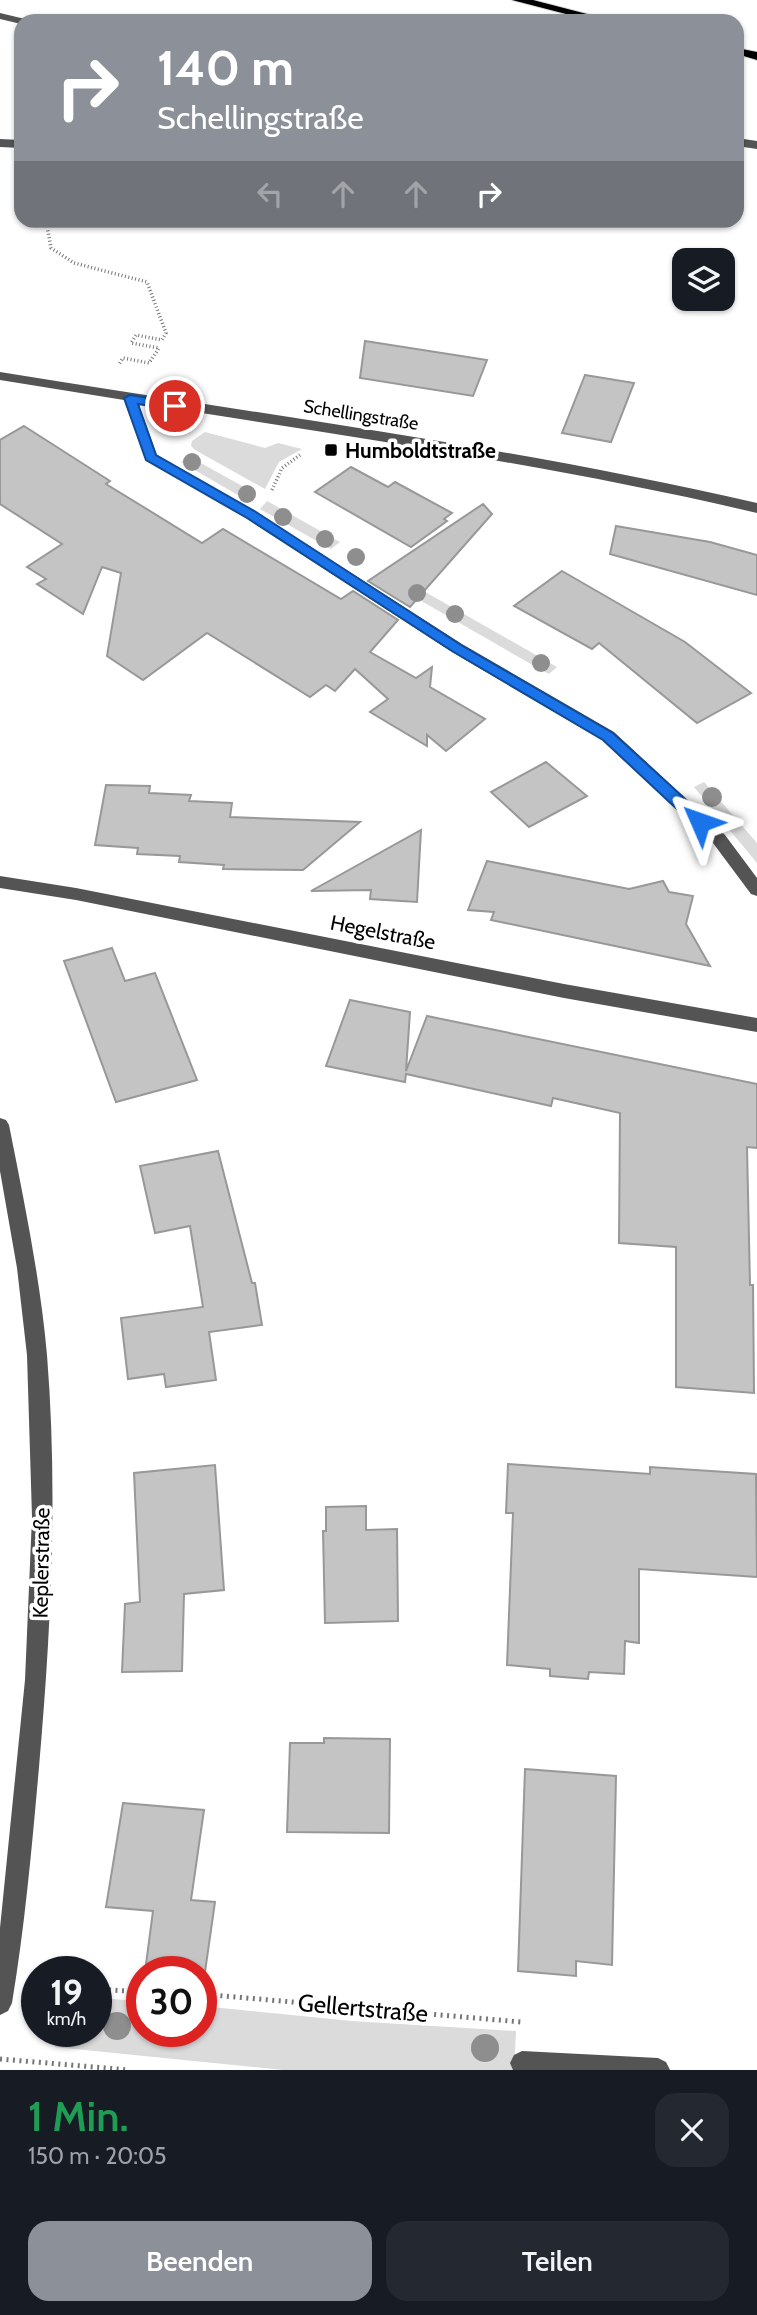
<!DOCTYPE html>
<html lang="de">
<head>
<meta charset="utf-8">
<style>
	:root { --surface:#171b24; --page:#242831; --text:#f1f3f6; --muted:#9ea1a6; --accent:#8c9099 }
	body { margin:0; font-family:Cabin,sans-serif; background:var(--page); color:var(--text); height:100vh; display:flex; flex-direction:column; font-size:26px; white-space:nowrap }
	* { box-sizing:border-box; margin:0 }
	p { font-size:23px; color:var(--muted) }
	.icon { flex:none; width:38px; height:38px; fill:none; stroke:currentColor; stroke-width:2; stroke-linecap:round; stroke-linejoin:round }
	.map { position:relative; height:2070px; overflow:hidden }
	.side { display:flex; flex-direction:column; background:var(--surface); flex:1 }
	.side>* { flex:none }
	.top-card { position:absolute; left:14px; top:14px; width:730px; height:214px; border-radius:21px; box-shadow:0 2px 5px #0004; background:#8c9099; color:#fff; overflow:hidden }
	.buttons { position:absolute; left:672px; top:248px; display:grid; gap:14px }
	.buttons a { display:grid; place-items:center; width:63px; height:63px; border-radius:14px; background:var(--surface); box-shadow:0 2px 5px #0004; font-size:35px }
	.speed { position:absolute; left:21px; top:1956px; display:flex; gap:14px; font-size:35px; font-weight:700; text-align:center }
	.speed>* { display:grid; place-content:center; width:91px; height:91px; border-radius:50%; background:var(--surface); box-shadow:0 2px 5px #0004; line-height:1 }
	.speed small { font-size:18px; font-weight:400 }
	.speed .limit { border:10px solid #d22; background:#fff; color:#111 }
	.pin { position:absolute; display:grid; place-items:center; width:60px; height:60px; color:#fff; margin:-30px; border:4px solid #fff; border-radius:50%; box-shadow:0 2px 7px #0007 }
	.me { position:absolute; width:77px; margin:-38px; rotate:313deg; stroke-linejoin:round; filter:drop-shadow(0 0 5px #0008) }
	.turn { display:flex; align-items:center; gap:24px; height:147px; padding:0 28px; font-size:32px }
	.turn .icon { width:91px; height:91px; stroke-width:2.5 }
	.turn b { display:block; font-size:49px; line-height:60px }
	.lanes { display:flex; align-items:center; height:66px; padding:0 28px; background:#0003; justify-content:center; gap:35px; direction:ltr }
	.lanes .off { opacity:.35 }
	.round { display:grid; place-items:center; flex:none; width:74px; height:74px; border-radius:21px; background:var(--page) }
	.summary { display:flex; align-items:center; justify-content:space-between; height:119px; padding:0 28px }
	h1 { font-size:42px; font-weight:600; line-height:52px; color:#1e9e55 }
	.cta { display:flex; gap:14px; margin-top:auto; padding:14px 28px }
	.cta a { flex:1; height:80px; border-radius:21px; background:var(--accent); color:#fff; font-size:28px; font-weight:600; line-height:80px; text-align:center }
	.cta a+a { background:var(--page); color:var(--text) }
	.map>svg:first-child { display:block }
	.green { fill:#dbdbdb }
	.building { fill:#c4c4c4; stroke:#989898; stroke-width:2 }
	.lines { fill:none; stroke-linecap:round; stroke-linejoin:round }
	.major-casing { stroke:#dbdbdb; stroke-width:2 }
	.path-far1 { stroke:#767676; stroke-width:3.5; stroke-dasharray:1 2.5; stroke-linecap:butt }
	.path { stroke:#767676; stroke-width:5; stroke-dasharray:2 4.5; stroke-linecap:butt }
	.minor { fill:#545454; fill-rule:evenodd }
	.major { fill:#000; fill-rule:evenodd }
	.tree { fill:#8e8e8e }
	.route { fill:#1a73e8; stroke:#114b97; stroke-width:2 }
	.poi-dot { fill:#000; stroke:#fff; stroke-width:2.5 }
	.labels { text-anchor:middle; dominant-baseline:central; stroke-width:7; stroke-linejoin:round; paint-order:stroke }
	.far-street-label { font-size:18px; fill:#000; stroke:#fff }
	.poi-label { font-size:21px; font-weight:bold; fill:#000; stroke:#fff; text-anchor:start }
	.street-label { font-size:21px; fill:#000; stroke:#fff }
	.near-street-label { font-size:24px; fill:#000; stroke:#fff }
</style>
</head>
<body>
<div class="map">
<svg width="757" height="2070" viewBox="0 0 757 2070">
	<rect width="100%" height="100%" fill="#fff"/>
	<g class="green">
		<path d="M 205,432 L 265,448 L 278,443 L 302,449 L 279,462 L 265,489 L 195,450 L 191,446 L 192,441 Z"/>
		<path d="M 190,457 L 253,492 L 248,501 L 181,462 Z"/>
		<path d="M 267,501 L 340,542 L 331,549 L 260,509 Z"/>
		<path d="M 413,585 L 557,667 L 549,674 L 529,663 L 404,591 Z"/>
		<path d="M 704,782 L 757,843 L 757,863 L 694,787 Z"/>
		<path d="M 96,1998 L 142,2001 L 142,2032 L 201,2032 L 201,2006 L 352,2021 L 516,2031 L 514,2070 L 283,2070 L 55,2047 L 57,2032 L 96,2032 Z"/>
	</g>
	<g class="building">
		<path d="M 365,341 L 487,360 L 473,396 L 360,378 Z"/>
		<path d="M 585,375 L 634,383 L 611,442 L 562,433 Z"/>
		<path d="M 24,426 L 110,481 L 106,484 L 202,543 L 223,529 L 341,599 L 353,591 L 398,620 L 370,652 L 416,678 L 432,667 L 430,687 L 485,719 L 446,751 L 427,735 L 427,746 L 370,712 L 388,699 L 355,669 L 335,691 L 326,685 L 310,697 L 207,633 L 143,680 L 107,656 L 121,573 L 102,567 L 83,614 L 37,584 L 46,579 L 27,567 L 62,544 L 0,504 L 0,440 Z"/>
		<path d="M 351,467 L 388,487 L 395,482 L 452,513 L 444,519 L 447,521 L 411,547 L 315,492 Z"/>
		<path d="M 483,504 L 492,514 L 410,607 L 368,581 Z"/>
		<path d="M 616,526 L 710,542 L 757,555 L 757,595 L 610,554 Z"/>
		<path d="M 562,571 L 685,642 L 751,693 L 697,723 L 599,643 L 592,649 L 514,606 Z"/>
		<path d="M 546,762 L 587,796 L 529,827 L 491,792 Z"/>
		<path d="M 106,785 L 150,786 L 149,793 L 191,795 L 189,801 L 232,803 L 230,817 L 360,822 L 303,870 L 223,869 L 224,865 L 179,862 L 180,856 L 137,854 L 138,848 L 95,845 Z"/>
		<path d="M 421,830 L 417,902 L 370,899 L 371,890 L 311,891 Z"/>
		<path d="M 487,861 L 629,889 L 663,881 L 669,892 L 693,896 L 686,924 L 710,966 L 491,920 L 494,912 L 468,910 Z"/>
		<path d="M 112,948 L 125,981 L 155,973 L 197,1080 L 116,1102 L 64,961 Z"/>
		<path d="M 350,1000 L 410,1012 L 406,1071 L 427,1016 L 757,1084 L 757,1148 L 747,1147 L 750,1285 L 753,1285 L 754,1393 L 676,1387 L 676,1247 L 619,1243 L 620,1113 L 553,1098 L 551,1106 L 406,1074 L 405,1082 L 326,1066 Z"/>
		<path d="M 218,1151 L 252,1283 L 255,1283 L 262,1325 L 209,1332 L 216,1380 L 166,1387 L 164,1374 L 128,1379 L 121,1318 L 203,1307 L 190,1226 L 155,1233 L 140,1166 Z"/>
		<path d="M 508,1464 L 650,1474 L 650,1467 L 756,1474 L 757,1577 L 639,1569 L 639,1643 L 625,1641 L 624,1674 L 589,1672 L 588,1679 L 550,1676 L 550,1669 L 507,1665 L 513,1513 L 506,1513 Z"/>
		<path d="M 215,1465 L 224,1590 L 184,1594 L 182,1671 L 122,1672 L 125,1604 L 140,1602 L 134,1473 Z"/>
		<path d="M 366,1506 L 366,1530 L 397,1529 L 398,1621 L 325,1623 L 323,1531 L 326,1531 L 326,1507 Z"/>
		<path d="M 324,1738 L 390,1739 L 389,1833 L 287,1832 L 290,1743 L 324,1743 Z"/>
		<path d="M 525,1769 L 616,1776 L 612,1965 L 576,1961 L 576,1976 L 518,1971 Z"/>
		<path d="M 123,1803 L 204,1810 L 191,1900 L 215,1902 L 205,1972 L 145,1972 L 153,1911 L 106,1907 Z"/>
	</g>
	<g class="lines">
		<g class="major-casing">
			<g id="major">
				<path d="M 512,0 L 533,0 L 614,21 L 593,21 Z"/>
				<path d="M 737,48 L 757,52 L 757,60 L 737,54 Z"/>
			</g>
		</g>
		<g class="path-far1">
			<path d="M 46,220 L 51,248 L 74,263 L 147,282 L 166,333 L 162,340 L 136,335 L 131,343 L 159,348 L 149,363 L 123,358 L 119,364"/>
			<path d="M 272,490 L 282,468 L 300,455"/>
		</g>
		<g class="path">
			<path d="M 96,1989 L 142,1992"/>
			<path d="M 201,1994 L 521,2022"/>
			<path d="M 0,2059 L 129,2070"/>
		</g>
		<g class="minor">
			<path d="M 0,13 L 25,19 L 27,21 L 21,21 L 21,24 L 0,19 Z"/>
			<path d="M 737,138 L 757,141 L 757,149 L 737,146 Z"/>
			<path d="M 0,139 L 21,140 L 21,148 L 0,147 Z"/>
			<path d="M 0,372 C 253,413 508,446 757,503 L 757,513 C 553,465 345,436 138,403 L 157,455 L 256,512 L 462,644 L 614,732 L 725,835 L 757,878 L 757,896 L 751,894 L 713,843 L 602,740 L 452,652 L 246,518 L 146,460 L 124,400 L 0,380 Z"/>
			<path d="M 0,876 L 76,888 L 564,984 L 757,1018 L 757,1032 L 564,998 L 76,900 L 0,888 Z"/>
			<path d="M 0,1118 L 6,1120 L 9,1125 C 24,1201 40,1277 47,1355 C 58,1492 51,1630 39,1767 C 32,1846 25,1925 12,2003 L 8,2011 L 0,2015 L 0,1928 L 25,1680 L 32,1517 L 27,1355 L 17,1268 L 0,1171 Z"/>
			<path d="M 522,2051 L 658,2058 L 666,2062 L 670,2070 L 513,2070 L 510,2063 L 514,2055 Z"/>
		</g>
		<use href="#major" class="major"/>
	</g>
	<g class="tree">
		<circle cx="192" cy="462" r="9"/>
		<circle cx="247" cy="494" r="9"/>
		<circle cx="283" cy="517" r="9"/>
		<circle cx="325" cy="539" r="9"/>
		<circle cx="356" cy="557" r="9"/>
		<circle cx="417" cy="593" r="9"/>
		<circle cx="455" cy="614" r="9"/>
		<circle cx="541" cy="663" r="9"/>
		<circle cx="712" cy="797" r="10"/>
		<circle cx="117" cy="2026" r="14"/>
		<circle cx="485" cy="2048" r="14"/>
	</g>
	<path class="route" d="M 130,395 L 175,402 L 181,406 L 175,410 L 138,404 L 156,455 L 256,512 L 461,645 L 613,733 L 706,818 L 708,822 L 706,826 L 695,826 L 603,740 L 452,651 L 247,518 L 146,460 L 124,398 Z"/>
	<rect class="poi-dot" x="324" y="443" width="14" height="14" rx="3.5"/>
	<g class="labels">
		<g class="far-street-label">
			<text transform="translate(361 415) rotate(9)">Schellingstraße</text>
		</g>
		<g class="poi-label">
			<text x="345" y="450">Humboldtstraße</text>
		</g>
		<g class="street-label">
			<text transform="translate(383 932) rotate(11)">Hegelstraße</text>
			<text transform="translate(41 1563) rotate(-89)">Keplerstraße</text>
		</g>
		<g class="near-street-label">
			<text transform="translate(363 2008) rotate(5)">Gellertstraße</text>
		</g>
	</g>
</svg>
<div class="buttons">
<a><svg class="icon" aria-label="layers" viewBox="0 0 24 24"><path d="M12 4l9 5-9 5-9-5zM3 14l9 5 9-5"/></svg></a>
</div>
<div class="speed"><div>19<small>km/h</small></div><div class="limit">30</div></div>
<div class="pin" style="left:175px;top:406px;background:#d93025"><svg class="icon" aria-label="arrive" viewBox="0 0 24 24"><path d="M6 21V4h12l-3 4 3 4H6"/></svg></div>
<svg class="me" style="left:700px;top:822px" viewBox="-20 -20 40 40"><path d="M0-17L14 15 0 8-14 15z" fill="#1a73e8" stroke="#fff" stroke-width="4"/></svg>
<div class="top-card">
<div class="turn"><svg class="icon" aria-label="right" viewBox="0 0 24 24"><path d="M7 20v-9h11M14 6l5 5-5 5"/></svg><div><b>140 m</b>Schellingstraße</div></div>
<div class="lanes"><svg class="icon off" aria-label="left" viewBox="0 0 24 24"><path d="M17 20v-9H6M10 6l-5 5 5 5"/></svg><svg class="icon off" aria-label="ahead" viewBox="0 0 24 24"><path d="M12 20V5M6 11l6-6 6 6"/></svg><svg class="icon off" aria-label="ahead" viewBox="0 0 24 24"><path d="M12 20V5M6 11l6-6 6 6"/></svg><svg class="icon" aria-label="right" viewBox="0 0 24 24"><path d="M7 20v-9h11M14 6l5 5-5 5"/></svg></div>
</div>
</div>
<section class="side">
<div class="summary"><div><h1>1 Min.</h1><p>150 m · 20:05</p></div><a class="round"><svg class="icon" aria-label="close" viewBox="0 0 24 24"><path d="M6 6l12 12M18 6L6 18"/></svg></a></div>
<div class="cta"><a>Beenden</a><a>Teilen</a></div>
</section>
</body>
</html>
